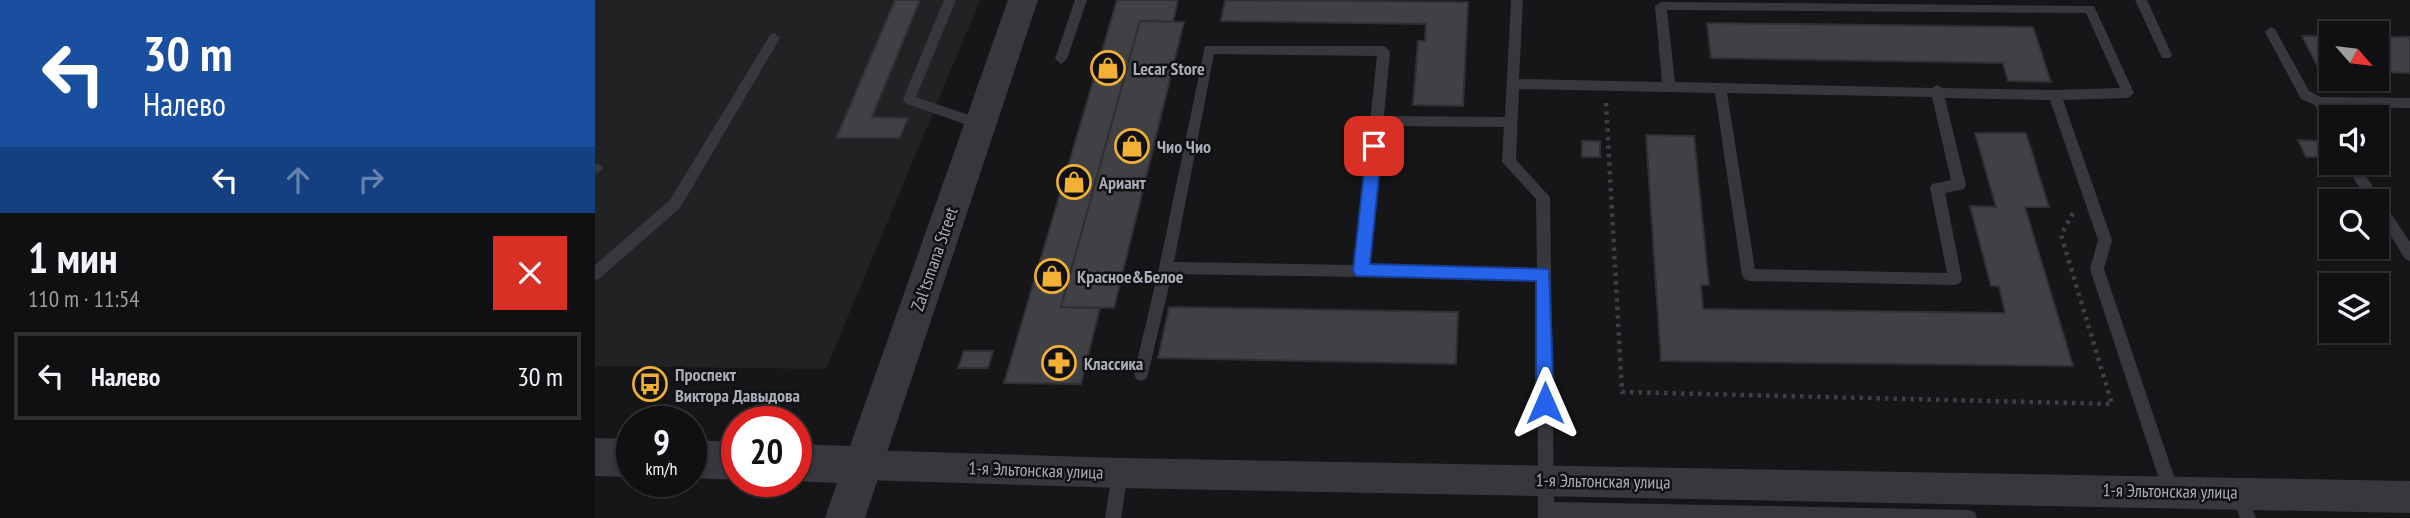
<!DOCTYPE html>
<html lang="ru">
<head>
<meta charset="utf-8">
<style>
	:root { --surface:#101012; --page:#1e1e20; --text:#f1f3f6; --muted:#9c9d9f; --line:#303032 }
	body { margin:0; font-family:"PT Sans Narrow",sans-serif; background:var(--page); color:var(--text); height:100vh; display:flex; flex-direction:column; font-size:26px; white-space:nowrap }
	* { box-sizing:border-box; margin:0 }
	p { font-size:23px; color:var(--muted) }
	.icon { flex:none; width:38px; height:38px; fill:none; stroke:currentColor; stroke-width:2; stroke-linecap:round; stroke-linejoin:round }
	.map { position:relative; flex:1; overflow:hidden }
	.side { display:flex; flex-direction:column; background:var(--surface); width:595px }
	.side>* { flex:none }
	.guide { background:#1a4fa0; color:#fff; overflow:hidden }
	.needle { width:46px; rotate:118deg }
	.controls { position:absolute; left:1724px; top:21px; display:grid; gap:14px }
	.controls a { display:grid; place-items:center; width:70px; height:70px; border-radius:0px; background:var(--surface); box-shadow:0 2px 5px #0004,0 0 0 2px var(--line); font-size:35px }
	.speed { position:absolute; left:21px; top:406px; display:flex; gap:14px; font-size:35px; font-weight:700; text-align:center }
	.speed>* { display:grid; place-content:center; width:91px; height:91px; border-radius:50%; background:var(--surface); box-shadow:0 2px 5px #0004,0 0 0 2px var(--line); line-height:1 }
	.speed small { font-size:18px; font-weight:400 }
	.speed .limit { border:10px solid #d22; background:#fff; color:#111 }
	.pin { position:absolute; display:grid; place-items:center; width:60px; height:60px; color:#fff; margin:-30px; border-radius:14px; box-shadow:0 4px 10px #0006 }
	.me { position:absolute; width:77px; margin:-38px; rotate:0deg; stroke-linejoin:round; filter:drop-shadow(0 0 5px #0008) }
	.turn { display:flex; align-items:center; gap:24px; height:147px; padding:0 28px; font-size:32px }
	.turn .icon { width:91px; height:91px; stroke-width:2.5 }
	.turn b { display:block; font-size:49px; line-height:60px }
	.lanes { display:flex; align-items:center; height:66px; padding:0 28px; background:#0003; justify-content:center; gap:35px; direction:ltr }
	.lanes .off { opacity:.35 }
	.round { display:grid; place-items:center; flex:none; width:74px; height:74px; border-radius:0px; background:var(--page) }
	.overview { display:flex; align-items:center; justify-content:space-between; height:119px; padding:0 28px }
	h1 { font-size:42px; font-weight:600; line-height:52px }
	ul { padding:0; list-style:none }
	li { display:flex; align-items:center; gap:21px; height:88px; margin:0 14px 10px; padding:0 14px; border:4px solid var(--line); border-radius:0px }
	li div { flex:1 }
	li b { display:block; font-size:26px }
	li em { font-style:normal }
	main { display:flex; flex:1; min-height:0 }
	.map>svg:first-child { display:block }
	.built { fill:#222225 }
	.building { fill:#404145; stroke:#303034; stroke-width:2 }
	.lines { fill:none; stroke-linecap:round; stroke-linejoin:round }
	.path { stroke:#3d3f44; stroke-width:4.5; stroke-dasharray:3.5 5; stroke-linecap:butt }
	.service { fill:#37383d; fill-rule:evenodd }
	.minor { fill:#37383d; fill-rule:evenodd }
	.tertiary { fill:#37383d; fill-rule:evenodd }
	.route { fill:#2563eb; stroke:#184099; stroke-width:2 }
	.labels { text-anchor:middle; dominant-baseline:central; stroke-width:5; stroke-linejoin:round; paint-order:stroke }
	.poi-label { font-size:18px; font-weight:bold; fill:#a8adb8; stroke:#111113; text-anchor:start }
	.street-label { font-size:18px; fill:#a8adb8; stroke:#111113 }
</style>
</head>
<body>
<main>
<section class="side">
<div class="guide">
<div class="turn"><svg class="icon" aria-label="left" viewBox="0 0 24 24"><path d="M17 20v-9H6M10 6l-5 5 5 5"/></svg><div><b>30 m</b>Налево</div></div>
<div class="lanes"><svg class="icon" aria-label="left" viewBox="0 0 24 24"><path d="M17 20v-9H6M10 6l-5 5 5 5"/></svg><svg class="icon off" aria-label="ahead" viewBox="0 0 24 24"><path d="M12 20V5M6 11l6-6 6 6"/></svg><svg class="icon off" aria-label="right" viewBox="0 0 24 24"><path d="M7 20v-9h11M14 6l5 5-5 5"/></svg></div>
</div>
<div class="overview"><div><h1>1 мин</h1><p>110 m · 11:54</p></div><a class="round" style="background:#d93025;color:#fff"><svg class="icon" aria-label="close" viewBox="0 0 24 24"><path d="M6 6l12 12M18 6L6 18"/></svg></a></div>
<ul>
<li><svg class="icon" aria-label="left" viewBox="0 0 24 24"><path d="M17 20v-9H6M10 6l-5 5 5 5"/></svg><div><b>Налево</b></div><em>30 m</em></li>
</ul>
</section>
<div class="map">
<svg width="1815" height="518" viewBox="0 0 1815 518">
	<rect width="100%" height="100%" fill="#161618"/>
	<path class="built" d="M 0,0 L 385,0 L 231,369 L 0,366 Z"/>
	<g class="building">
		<path d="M 300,0 L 325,0 L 277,117 L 313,118 L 305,138 L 241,138 Z"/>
		<path d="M 522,0 L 583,0 L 578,22 L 545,21 L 466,307 L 505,308 L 486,384 L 409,383 Z"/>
		<path d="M 630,0 L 873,2 L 868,106 L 818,105 L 823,41 L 830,41 L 831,24 L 626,21 Z"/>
		<path d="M 545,21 L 589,22 L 519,308 L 466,307 Z"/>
		<path d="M 1112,23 L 1438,27 L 1456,82 L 1413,81 L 1408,63 L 1116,58 Z"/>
		<path d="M 1707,36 L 1736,36 L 1736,72 L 1725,71 Z"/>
		<path d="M 1782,37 L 1815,37 L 1815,73 L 1782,72 Z"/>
		<path d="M 1380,133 L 1431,133 L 1454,207 L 1430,207 L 1478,366 L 1066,361 L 1051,135 L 1099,136 L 1114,285 L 1106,285 L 1108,309 L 1410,313 L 1404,286 L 1396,286 L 1375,206 L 1401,207 Z"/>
		<path d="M 1703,140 L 1722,141 L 1730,157 L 1711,157 Z"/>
		<rect x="987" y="141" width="18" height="16"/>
		<path d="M 574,307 L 863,312 L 861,364 L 563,358 Z"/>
		<path d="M 369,351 L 398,351 L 393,368 L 363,368 Z"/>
	</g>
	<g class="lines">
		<path class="path" d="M 1011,103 L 1027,392 L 1517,404 L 1466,235 L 1479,211"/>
		<g class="service">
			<path d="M 349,0 L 361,0 L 321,97 L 391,121 L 392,125 L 391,129 L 386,130 L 310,103 L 308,99 Z"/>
			<path d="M 480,0 L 492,0 L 472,59 L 466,64 L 460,59 Z"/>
			<path d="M 916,0 L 928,0 L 924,79 L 1067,82 L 1060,6 L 1066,2 L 1499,6 L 1539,93 L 1533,98 L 1468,100 L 1517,240 L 1509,269 L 1584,491 L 1582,497 L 1576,499 L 1570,497 L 1568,491 L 1495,269 L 1503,240 L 1455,100 L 1350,98 L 1371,185 L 1369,189 L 1350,193 L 1367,279 L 1365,283 L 1360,285 L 1154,281 L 1149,279 L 1147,275 L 1120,93 L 924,89 L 921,160 L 955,197 L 959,502 L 1374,510 L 1380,512 L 1382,518 L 943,518 L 942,280 L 577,274 L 553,374 L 551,379 L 546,381 L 541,379 L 539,374 L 564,268 L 610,46 L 789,46 L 795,51 L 789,116 L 910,117 ZM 1072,10 L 1491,13 L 1525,88 L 1460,90 L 1347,88 L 1342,85 L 1337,88 L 1080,82 ZM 619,54 L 782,56 L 760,265 L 579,262 ZM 1132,93 L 1337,97 L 1356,180 L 1337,184 L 1335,188 L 1352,273 L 1160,269 ZM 788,126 L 909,127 L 907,162 L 941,199 L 942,268 L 774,265 Z"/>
			<path d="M 1540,0 L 1552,0 L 1577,55 L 1575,58 L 1567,58 Z"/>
			<path d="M 1676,27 L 1680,29 L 1714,91 L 1726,97 L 1815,98 L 1815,108 L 1734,107 L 1739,117 L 1736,117 L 1736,130 L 1731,129 L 1720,105 L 1706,99 L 1670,32 Z"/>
			<path d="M 179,33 L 185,38 L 85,208 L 5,278 L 0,280 L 0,265 L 75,200 L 175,35 Z"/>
			<path d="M 1749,163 L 1762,163 L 1815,242 L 1815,261 L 1810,259 L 1782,213 L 1782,201 L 1773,201 Z"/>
			<path d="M 0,164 L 6,165 L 8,169 L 1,174 Z"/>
			<path d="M 525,465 L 531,468 L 533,473 L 526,518 L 510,518 L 517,473 L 519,468 Z"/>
			<path d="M 1644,486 L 1650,488 L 1661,518 L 1645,518 L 1636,494 L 1638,488 Z"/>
		</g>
		<path class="minor" d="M 269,450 L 525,458 L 1815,481 L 1815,513 L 525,488 L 269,480 L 258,476 L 253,465 L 258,454 Z"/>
		<g class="tertiary">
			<path d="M 413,0 L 443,0 L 270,518 L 230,518 L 242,483 L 199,481 L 201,444 L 255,446 Z"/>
			<path d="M 0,438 L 37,439 L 37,477 L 0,476 Z"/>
			<path d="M 96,440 L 142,442 L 142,480 L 96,478 Z"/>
		</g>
	</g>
	<path class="route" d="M 779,140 L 787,146 L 775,264 L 954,269 L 959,403 L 956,408 L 944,408 L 941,403 L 941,281 L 761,276 L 758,271 L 772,146 Z"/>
	<defs>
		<g id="shop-ring" transform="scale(1.75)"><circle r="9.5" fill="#111113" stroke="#f2b134" stroke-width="1.5"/><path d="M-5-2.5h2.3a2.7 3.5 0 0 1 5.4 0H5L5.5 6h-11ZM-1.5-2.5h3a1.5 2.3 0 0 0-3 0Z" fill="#f2b134"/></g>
		<g id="pharmacy-ring" transform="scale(1.75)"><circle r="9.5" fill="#111113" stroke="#f2b134" stroke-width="1.5"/><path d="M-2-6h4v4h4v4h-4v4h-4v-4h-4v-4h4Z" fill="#f2b134"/></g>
		<g id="bus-ring" transform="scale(1.75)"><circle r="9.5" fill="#111113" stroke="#f2b134" stroke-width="1.5"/><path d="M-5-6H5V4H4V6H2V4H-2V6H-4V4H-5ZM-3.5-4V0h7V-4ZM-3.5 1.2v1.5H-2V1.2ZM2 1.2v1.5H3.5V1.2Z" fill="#f2b134"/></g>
	</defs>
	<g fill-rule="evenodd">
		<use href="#shop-ring" x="513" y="68"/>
		<use href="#shop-ring" x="537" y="146"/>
		<use href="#shop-ring" x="479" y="182"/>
		<use href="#shop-ring" x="457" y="276"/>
		<use href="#pharmacy-ring" x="464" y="363"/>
		<use href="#bus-ring" x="55" y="384"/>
	</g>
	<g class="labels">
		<g class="poi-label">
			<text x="538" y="68">Lecar Store</text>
			<text x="562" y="146">Чио Чио</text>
			<text x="504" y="182">Ариант</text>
			<text x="482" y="276">Красное&amp;Белое</text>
			<text x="489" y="363">Классика</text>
			<text x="80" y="374">Проспект<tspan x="80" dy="21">Виктора Давыдова</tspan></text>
		</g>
		<g class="street-label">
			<text transform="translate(339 259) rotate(-71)">Zal'tsmana Street</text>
			<text transform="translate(441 470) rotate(2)">1-я Эльтонская улица</text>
			<text transform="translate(1008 481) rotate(1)">1-я Эльтонская улица</text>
			<text transform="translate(1575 491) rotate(1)">1-я Эльтонская улица</text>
		</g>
	</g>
</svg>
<div class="controls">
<a><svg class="needle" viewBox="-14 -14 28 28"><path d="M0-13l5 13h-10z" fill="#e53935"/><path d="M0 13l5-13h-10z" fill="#9c9d9f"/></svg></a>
<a><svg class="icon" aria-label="sound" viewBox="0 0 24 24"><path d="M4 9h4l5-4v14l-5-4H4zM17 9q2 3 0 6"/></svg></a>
<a><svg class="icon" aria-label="search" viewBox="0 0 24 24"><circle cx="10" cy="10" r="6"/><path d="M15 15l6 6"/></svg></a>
<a><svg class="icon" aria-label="layers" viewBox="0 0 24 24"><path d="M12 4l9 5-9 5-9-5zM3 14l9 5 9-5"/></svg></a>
</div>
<div class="speed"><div>9<small>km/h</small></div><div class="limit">20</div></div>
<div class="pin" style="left:779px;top:146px;background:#d93025"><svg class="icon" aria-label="arrive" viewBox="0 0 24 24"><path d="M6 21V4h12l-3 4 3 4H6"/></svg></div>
<svg class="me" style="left:950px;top:403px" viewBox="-20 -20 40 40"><path d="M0-17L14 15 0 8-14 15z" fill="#2563eb" stroke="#fff" stroke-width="4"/></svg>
</div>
</main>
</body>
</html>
